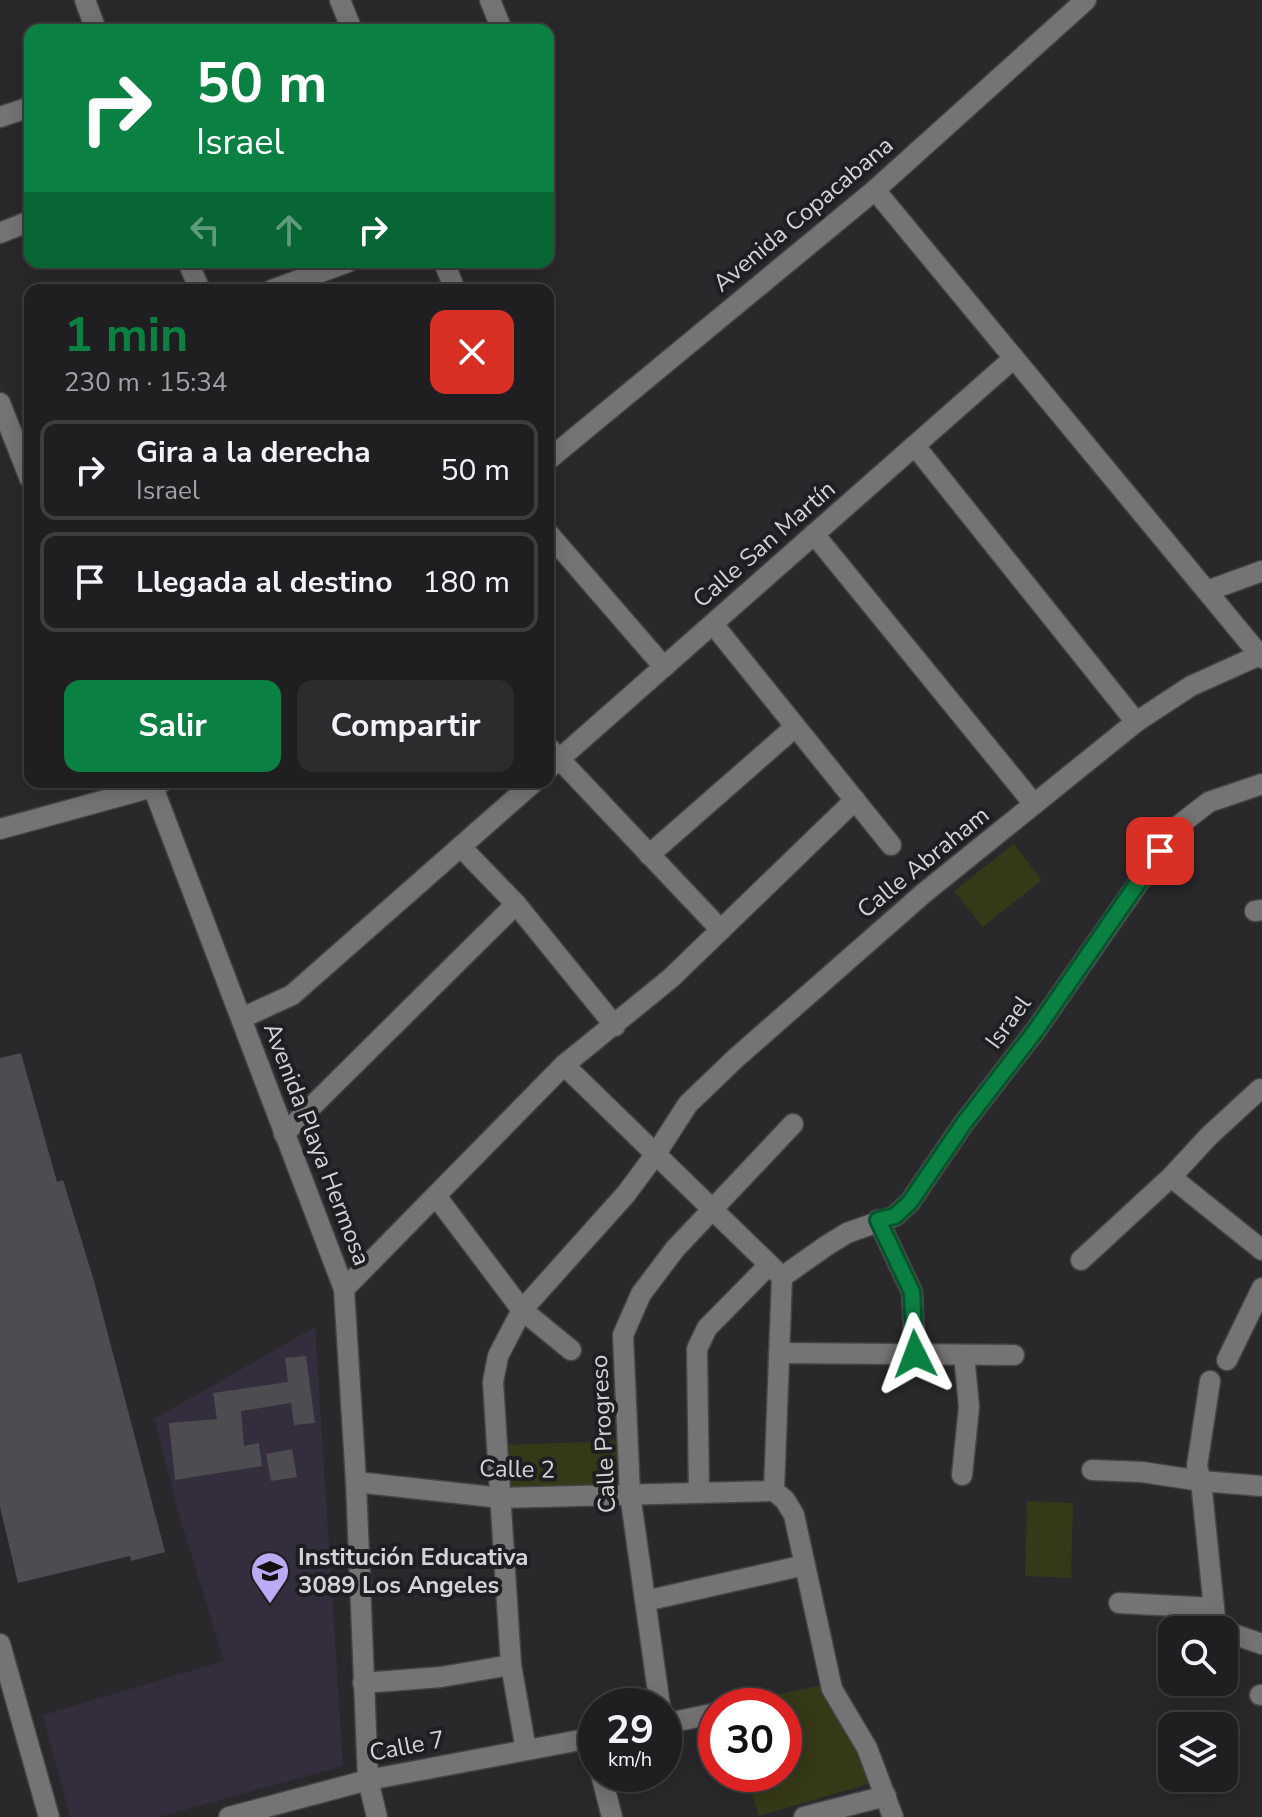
<!DOCTYPE html>
<html lang="es">
<head>
<meta charset="utf-8">
<style>
	:root { --surface:#1f1f21; --page:#2c2c2e; --text:#f1f3f6; --muted:#a1a2a5; --line:#3c3d3f; --accent:#0b8043 }
	body { margin:0; font-family:"Nunito Sans",sans-serif; background:var(--page); color:var(--text); height:100vh; display:flex; flex-direction:column; font-size:30px; white-space:nowrap }
	* { box-sizing:border-box; margin:0 }
	p { font-size:26px; color:var(--muted) }
	.icon { flex:none; width:44px; height:44px; fill:none; stroke:currentColor; stroke-width:2; stroke-linecap:round; stroke-linejoin:round }
	.map { position:relative; flex:1; overflow:hidden }
	.sheet { position:absolute; left:24px; top:284px; width:530px; height:504px; display:flex; flex-direction:column; background:var(--surface); border-radius:16px; box-shadow:0 4px 20px #0003,0 0 0 2px var(--line) }
	.sheet>* { flex:none }
	.guide { position:absolute; left:24px; top:24px; width:530px; height:244px; border-radius:16px; box-shadow:0 4px 20px #0003,0 0 0 2px var(--line); background:#0b8043; color:#fff; overflow:hidden }
	.tools { position:absolute; left:1158px; top:1616px; display:grid; gap:16px }
	.tools a { display:grid; place-items:center; width:80px; height:80px; border-radius:16px; background:var(--surface); box-shadow:0 4px 20px #0003,0 0 0 2px var(--line); font-size:40px }
	.speed { position:absolute; left:578px; top:1688px; display:flex; gap:16px; font-size:40px; font-weight:700; text-align:center }
	.speed>* { display:grid; place-content:center; width:104px; height:104px; border-radius:50%; background:var(--surface); box-shadow:0 4px 20px #0003,0 0 0 2px var(--line); line-height:1 }
	.speed small { font-size:20px; font-weight:400 }
	.speed .limit { border:12px solid #d22; background:#fff; color:#111 }
	.pin { position:absolute; display:grid; place-items:center; width:68px; height:68px; color:#fff; margin:-34px; border-radius:16px; box-shadow:0 4px 12px #0006 }
	.me { position:absolute; width:88px; margin:-44px; rotate:357deg; stroke-linejoin:round; filter:drop-shadow(0 0 6px #0008) }
	.turn { display:flex; align-items:center; gap:28px; height:168px; padding:0 40px; font-size:36px }
	.turn .icon { width:104px; height:104px; stroke-width:2.5 }
	.turn b { display:block; font-size:56px; line-height:68px }
	.lanes { display:flex; align-items:center; height:76px; padding:0 40px; background:#0003; justify-content:center; gap:40px; direction:ltr }
	.lanes .off { opacity:.35 }
	.round { display:grid; place-items:center; flex:none; width:84px; height:84px; border-radius:16px; background:var(--page) }
	.head { display:flex; align-items:center; justify-content:space-between; height:136px; padding:0 40px }
	h1 { font-size:48px; font-weight:700; line-height:60px; color:var(--accent) }
	.action { display:flex; gap:16px; margin-top:auto; padding:16px 40px }
	.action a { flex:1; height:92px; border-radius:16px; background:var(--accent); color:#fff; font-size:32px; font-weight:700; line-height:92px; text-align:center }
	.action a+a { background:var(--page); color:var(--text) }
	ul { padding:0; list-style:none }
	li { display:flex; align-items:center; gap:24px; height:100px; margin:0 16px 12px; padding:0 24px; border:4px solid var(--line); border-radius:16px }
	li div { flex:1 }
	li b { display:block; font-size:30px }
	li em { font-style:normal }
	.map>svg:first-child { display:block }
	.education { fill:#332d3e }
	.green { fill:#363917 }
	.building { fill:#4d4c50 }
	.lines { fill:none; stroke-linecap:round; stroke-linejoin:round }
	.minor-casing { stroke:#444447; stroke-width:23 }
	.minor { stroke:#767374; stroke-width:20 }
	.route-casing { stroke:#07532c; stroke-width:20 }
	.route { stroke:#0b8043; stroke-width:14 }
	.labels { text-anchor:middle; dominant-baseline:central; stroke-width:8; stroke-linejoin:round; paint-order:stroke }
	.street-label { font-size:24px; fill:#d4d4d6; stroke:#1f1f23 }
	.poi-label { font-size:24px; font-weight:bold; fill:#d4d4d6; stroke:#1f1f23; text-anchor:start }
</style>
</head>
<body>
<div class="map">
<svg width="1262" height="1817" viewBox="0 0 1262 1817">
	<rect width="100%" height="100%" fill="#29292c"/>
	<path class="education" d="M 315,1327 L 343,1766 L 158,1817 L 70,1817 L 43,1715 L 224,1661 L 179,1514 L 154,1419 Z"/>
	<g class="green">
		<path d="M 1014,844 L 1042,880 L 983,927 L 954,891 Z"/>
		<path d="M 619,1441 L 621,1487 L 512,1491 L 502,1484 L 499,1445 Z"/>
		<path d="M 1027,1501 L 1073,1503 L 1071,1578 L 1025,1576 Z"/>
		<path d="M 823,1685 L 875,1782 L 759,1816 L 746,1774 L 784,1774 L 784,1706 L 725,1705 Z"/>
	</g>
	<g class="building">
		<path d="M 21,1053 L 57,1182 L 63,1180 L 94,1281 L 165,1552 L 131,1561 L 130,1556 L 18,1583 L 0,1507 L 0,1058 Z"/>
		<path d="M 306,1356 L 315,1423 L 294,1425 L 291,1403 L 241,1411 L 244,1446 L 259,1443 L 262,1466 L 175,1480 L 169,1423 L 217,1419 L 213,1393 L 288,1382 L 285,1358 Z"/>
		<path d="M 292,1449 L 297,1477 L 271,1481 L 266,1454 Z"/>
	</g>
	<g class="lines">
		<g class="minor-casing">
			<g id="minor">
				<path d="M 85,0 L 96,30"/>
				<path d="M 340,0 L 352,30"/>
				<path d="M 490,0 L 502,30"/>
				<path d="M 0,117 L 30,107"/>
				<path d="M 875,190 L 1262,658"/>
				<path d="M 0,233 L 30,221"/>
				<path d="M 188,262 L 200,290"/>
				<path d="M 444,262 L 455,290"/>
				<path d="M 272,290 L 348,262"/>
				<path d="M 0,403 L 30,479"/>
				<path d="M 915,446 L 1136,722"/>
				<path d="M 548,460 L 875,190 L 1086,0"/>
				<path d="M 548,533 L 664,667"/>
				<path d="M 814,534 L 1034,804"/>
				<path d="M 1207,591 L 1262,571"/>
				<path d="M 713,624 L 891,845"/>
				<path d="M 548,747 L 721,930"/>
				<path d="M 548,769 L 1014,358"/>
				<path d="M 151,782 L 344,1289 L 356,1482 L 368,1780 L 377,1817"/>
				<path d="M 0,829 L 153,787 L 162,782"/>
				<path d="M 461,847 L 516,904 L 615,1026"/>
				<path d="M 649,855 L 795,727"/>
				<path d="M 1255,911 L 1262,910"/>
				<path d="M 242,1018 L 292,995 L 534,782"/>
				<path d="M 564,1065 L 782,1277 L 774,1491 L 785,1500 L 794,1515 L 832,1689 L 867,1748 L 893,1817"/>
				<path d="M 284,1134 L 516,904"/>
				<path d="M 1171,1177 L 1262,1250"/>
				<path d="M 436,1196 L 522,1310 L 571,1350"/>
				<path d="M 878,1220 L 912,1292 L 915,1354"/>
				<path d="M 1081,1260 L 1171,1177 L 1209,1136 L 1260,1089 L 1262,1091"/>
				<path d="M 782,1277 L 826,1246 L 847,1233 L 895,1216 L 910,1202 L 964,1123 L 1036,1030 L 1178,826 L 1209,802 L 1262,784"/>
				<path d="M 344,1289 L 564,1065 L 671,978 L 855,800"/>
				<path d="M 779,1353 L 1014,1355"/>
				<path d="M 1227,1360 L 1262,1288"/>
				<path d="M 1210,1381 L 1197,1466 L 1201,1481 L 1216,1628 L 1222,1630"/>
				<path d="M 1092,1470 L 1142,1472 L 1201,1481 L 1262,1486"/>
				<path d="M 962,1475 L 969,1407 L 964,1355"/>
				<path d="M 356,1482 L 502,1498 L 774,1491"/>
				<path d="M 699,1493 L 697,1349 L 707,1328 L 769,1265"/>
				<path d="M 645,1601 L 805,1565"/>
				<path d="M 1119,1603 L 1214,1608"/>
				<path d="M 1224,1631 L 1262,1644"/>
				<path d="M 0,1644 L 49,1817"/>
				<path d="M 363,1683 L 441,1677 L 511,1665"/>
				<path d="M 1260,1695 L 1262,1695"/>
				<path d="M 660,1706 L 630,1494 L 623,1335 L 641,1294 L 675,1249 L 793,1124"/>
				<path d="M 664,1724 L 716,1713"/>
				<path d="M 526,1750 L 511,1665 L 493,1382 L 498,1356 L 522,1310 L 626,1194 L 655,1155 L 688,1104 L 736,1058 L 924,893 L 1136,722 L 1191,686 L 1262,654"/>
				<path d="M 601,1774 L 612,1817"/>
				<path d="M 229,1817 L 368,1780 L 596,1737"/>
				<path d="M 804,1817 L 886,1796"/>
			</g>
		</g>
		<use href="#minor" class="minor"/>
	</g>
	<g class="lines">
		<g class="route-casing">
			<path id="route" d="M 915,1354 L 912,1292 L 878,1220 L 895,1216 L 910,1202 L 964,1123 L 1036,1030 L 1160,851"/>
		</g>
		<use href="#route" class="route"/>
	</g>
	<defs>
		<g id="school-pin" transform="scale(2)"><path d="M0 17L-7.5 6A9.5 9.5 0 1 1 7.5 6Z" fill="#bcaaf5" stroke="#1f1f23"/><path d="M0-5L7-2L0 1L-7-2ZM-4 1L0 2.5L4 1V4Q0 6-4 4Z" fill="#111"/></g>
	</defs>
	<g fill-rule="evenodd">
		<use href="#school-pin" x="270" y="1571"/>
	</g>
	<g class="labels">
		<g class="street-label">
			<text transform="translate(803 214) rotate(-40)">Avenida Copacabana</text>
			<text transform="translate(764 544) rotate(-41)">Calle San Martín</text>
			<text transform="translate(923 862) rotate(-39)">Calle Abraham</text>
			<text transform="translate(1008 1022) rotate(-54)">Israel</text>
			<text transform="translate(317 1144) rotate(69)">Avenida Playa Hermosa</text>
			<text transform="translate(603 1434) rotate(-93)">Calle Progreso</text>
			<text transform="translate(517 1469) rotate(1)">Calle 2</text>
			<text transform="translate(407 1746) rotate(-11)">Calle 7</text>
		</g>
		<g class="poi-label">
			<text x="298" y="1557">Institución Educativa<tspan x="298" dy="28">3089 Los Angeles</tspan></text>
		</g>
	</g>
</svg>
<div class="tools">
<a><svg class="icon" aria-label="search" viewBox="0 0 24 24"><circle cx="10" cy="10" r="6"/><path d="M15 15l6 6"/></svg></a>
<a><svg class="icon" aria-label="layers" viewBox="0 0 24 24"><path d="M12 4l9 5-9 5-9-5zM3 14l9 5 9-5"/></svg></a>
</div>
<div class="speed"><div>29<small>km/h</small></div><div class="limit">30</div></div>
<div class="pin" style="left:1160px;top:851px;background:#d93025"><svg class="icon" aria-label="arrive" viewBox="0 0 24 24"><path d="M6 21V4h12l-3 4 3 4H6"/></svg></div>
<svg class="me" style="left:915px;top:1354px" viewBox="-20 -20 40 40"><path d="M0-17L14 15 0 8-14 15z" fill="#0b8043" stroke="#fff" stroke-width="4"/></svg>
<div class="guide">
<div class="turn"><svg class="icon" aria-label="right" viewBox="0 0 24 24"><path d="M7 20v-9h11M14 6l5 5-5 5"/></svg><div><b>50 m</b>Israel</div></div>
<div class="lanes"><svg class="icon off" aria-label="left" viewBox="0 0 24 24"><path d="M17 20v-9H6M10 6l-5 5 5 5"/></svg><svg class="icon off" aria-label="ahead" viewBox="0 0 24 24"><path d="M12 20V5M6 11l6-6 6 6"/></svg><svg class="icon" aria-label="right" viewBox="0 0 24 24"><path d="M7 20v-9h11M14 6l5 5-5 5"/></svg></div>
</div>
<section class="sheet">
<div class="head"><div><h1>1 min</h1><p>230 m · 15:34</p></div><a class="round" style="background:#d93025;color:#fff"><svg class="icon" aria-label="close" viewBox="0 0 24 24"><path d="M6 6l12 12M18 6L6 18"/></svg></a></div>
<ul>
<li><svg class="icon" aria-label="right" viewBox="0 0 24 24"><path d="M7 20v-9h11M14 6l5 5-5 5"/></svg><div><b>Gira a la derecha</b><p>Israel</p></div><em>50 m</em></li>
<li><svg class="icon" aria-label="arrive" viewBox="0 0 24 24"><path d="M6 21V4h12l-3 4 3 4H6"/></svg><div><b>Llegada al destino</b></div><em>180 m</em></li>
</ul>
<div class="action"><a>Salir</a><a>Compartir</a></div>
</section>
</div>
</body>
</html>
